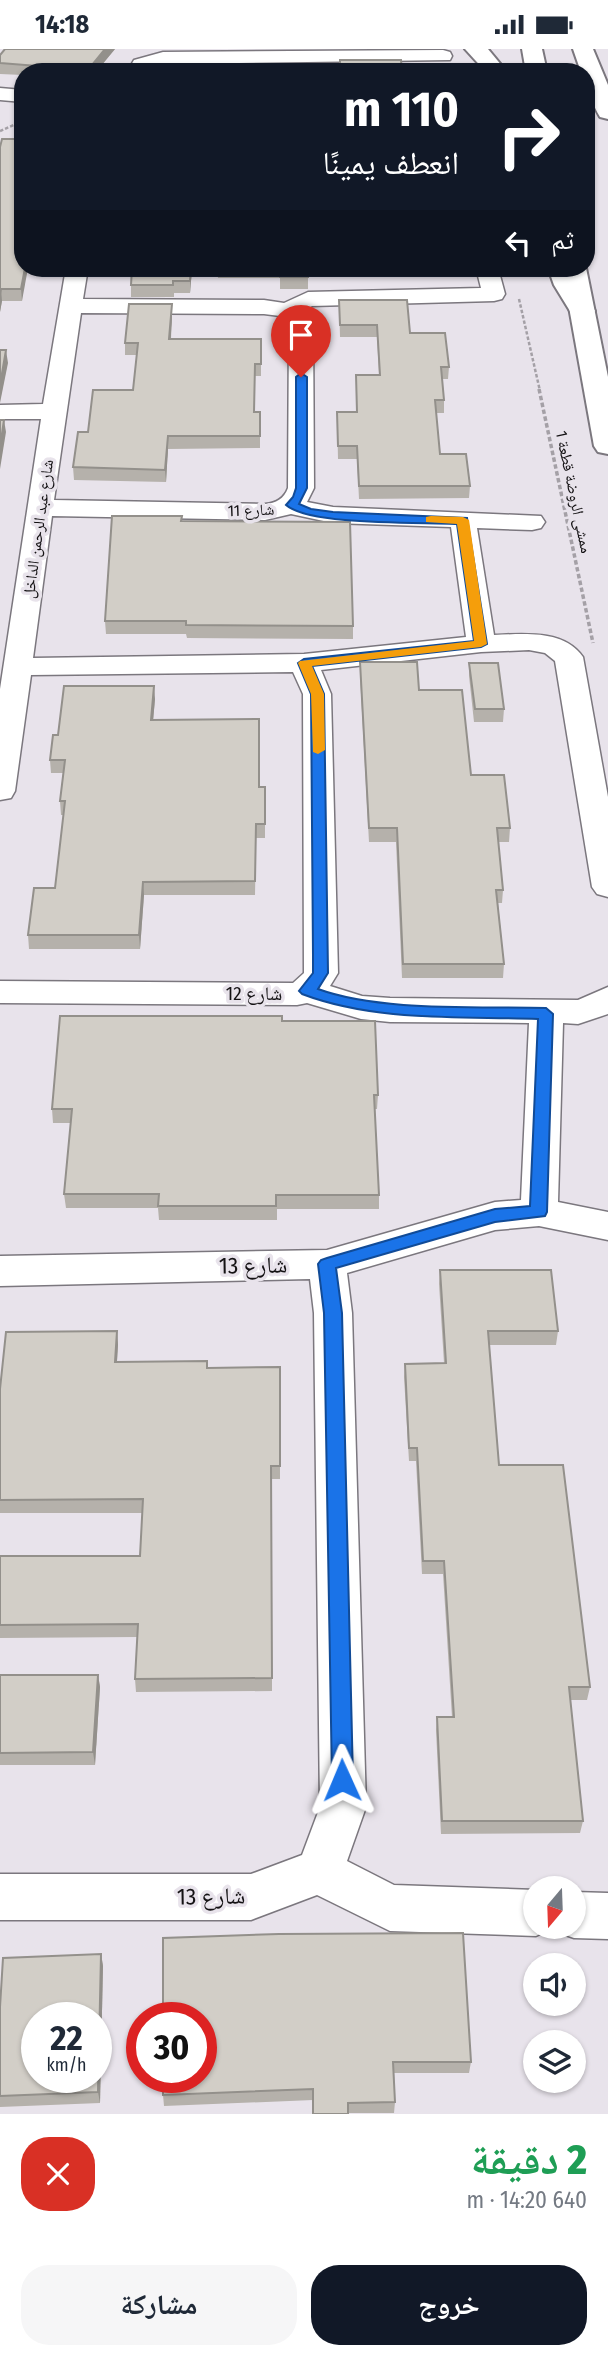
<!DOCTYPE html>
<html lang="ar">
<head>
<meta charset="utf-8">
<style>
	:root { --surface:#fff; --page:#f6f6f7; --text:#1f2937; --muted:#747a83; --accent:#111827 }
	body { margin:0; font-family:"Fira Sans Condensed","Noto Naskh Arabic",sans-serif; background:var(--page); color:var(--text); direction:rtl; height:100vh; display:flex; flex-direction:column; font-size:26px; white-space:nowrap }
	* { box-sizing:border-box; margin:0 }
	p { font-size:23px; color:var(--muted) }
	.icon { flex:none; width:38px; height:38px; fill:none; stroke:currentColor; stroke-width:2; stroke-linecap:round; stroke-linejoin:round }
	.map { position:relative; height:2065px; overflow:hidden; direction:ltr }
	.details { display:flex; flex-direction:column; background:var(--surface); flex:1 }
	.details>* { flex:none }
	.top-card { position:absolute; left:14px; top:14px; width:581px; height:214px; border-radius:28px; box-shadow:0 2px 5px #0004; direction:rtl; background:#111827; color:#fff; overflow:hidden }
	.needle { width:46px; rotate:199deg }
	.controls { position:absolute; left:523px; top:1827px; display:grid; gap:14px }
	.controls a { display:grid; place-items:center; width:63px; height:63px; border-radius:50%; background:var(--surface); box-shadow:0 2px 5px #0004; font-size:35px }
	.speed { position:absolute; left:21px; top:1953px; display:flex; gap:14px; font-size:35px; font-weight:700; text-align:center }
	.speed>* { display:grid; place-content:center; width:91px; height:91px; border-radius:50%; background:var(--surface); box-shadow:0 2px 5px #0004; line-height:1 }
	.speed small { font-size:18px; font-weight:400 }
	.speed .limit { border:10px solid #d22; background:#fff; color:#111 }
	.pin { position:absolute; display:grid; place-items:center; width:60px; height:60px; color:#fff; margin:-72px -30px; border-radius:50% 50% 50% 0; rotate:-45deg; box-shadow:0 0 7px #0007 }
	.pin .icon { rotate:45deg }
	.me { position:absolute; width:77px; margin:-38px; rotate:359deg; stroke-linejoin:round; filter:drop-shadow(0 0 5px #0008) }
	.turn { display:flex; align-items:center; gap:24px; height:147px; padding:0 21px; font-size:32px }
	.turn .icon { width:91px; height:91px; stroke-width:2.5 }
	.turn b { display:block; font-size:49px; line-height:60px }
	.then { display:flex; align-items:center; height:66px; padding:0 21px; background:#0003; gap:14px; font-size:26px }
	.round { display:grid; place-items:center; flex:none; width:74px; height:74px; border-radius:28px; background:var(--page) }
	.head { display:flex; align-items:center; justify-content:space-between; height:119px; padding:0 21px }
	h1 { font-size:42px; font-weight:800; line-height:52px; color:#1e9e55 }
	.action { display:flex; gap:14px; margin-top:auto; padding:14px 21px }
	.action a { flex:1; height:80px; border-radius:28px; background:var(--accent); color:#fff; font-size:28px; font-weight:800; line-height:80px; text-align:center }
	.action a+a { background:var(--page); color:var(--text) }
	.status { display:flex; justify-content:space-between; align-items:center; height:49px; padding:0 35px; background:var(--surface); direction:ltr }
	.status svg { height:19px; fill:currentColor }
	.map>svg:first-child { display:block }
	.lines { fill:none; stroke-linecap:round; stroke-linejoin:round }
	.minor-casing { stroke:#7b777e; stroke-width:3 }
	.major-casing { stroke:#7b777e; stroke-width:4 }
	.highway-casing { stroke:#7b777e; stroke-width:4 }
	.path-far1 { stroke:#a4a0a6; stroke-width:2.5; stroke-dasharray:3.5 2; stroke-linecap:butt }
	.path { stroke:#a4a0a6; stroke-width:3.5; stroke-dasharray:4.5 2.5; stroke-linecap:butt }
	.minor { fill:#fff; fill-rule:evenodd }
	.major { fill:#fff; fill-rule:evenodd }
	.highway { fill:#fff; fill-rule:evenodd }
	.wall { fill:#b5b1ab }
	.shaded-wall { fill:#93908b }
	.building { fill:#d2cec7; stroke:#93908b; stroke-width:2; fill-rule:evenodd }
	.route { fill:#1a73e8; stroke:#114b97; stroke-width:2 }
	.slow { fill:#f59e0b }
	.labels { text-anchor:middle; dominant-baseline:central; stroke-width:7; stroke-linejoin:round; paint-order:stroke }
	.far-street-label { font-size:16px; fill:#141214; stroke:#e8e3eb }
	.street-label { font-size:19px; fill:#141214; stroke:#e8e3eb }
	.near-street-label { font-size:23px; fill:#141214; stroke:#e8e3eb }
</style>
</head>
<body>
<div class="status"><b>14:18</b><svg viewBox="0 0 49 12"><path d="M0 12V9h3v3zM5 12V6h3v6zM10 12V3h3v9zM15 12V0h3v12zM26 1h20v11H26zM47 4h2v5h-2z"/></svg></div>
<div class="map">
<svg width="608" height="2065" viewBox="0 0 608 2065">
	<rect width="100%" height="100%" fill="#e8e3eb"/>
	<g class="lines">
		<g class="minor-casing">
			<g id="minor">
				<path d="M 443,1 L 450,3 L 452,7 L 450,11 L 164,15 L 148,19 L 146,23 L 127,23 L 134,11 L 163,3 Z"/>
				<path d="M 0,39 L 23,41 L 23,53 L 0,51 Z"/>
				<path d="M 66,219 L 88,219 L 83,250 L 264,251 L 284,254 L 308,243 L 481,239 L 476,219 L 498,219 L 505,245 L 502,250 L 494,252 L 312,257 L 303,262 L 313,272 L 314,439 L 307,453 L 333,458 L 541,467 L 545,473 L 541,479 L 532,481 L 477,479 L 494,586 C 523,585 564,580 583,608 L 608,748 L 608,848 L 597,845 L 592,838 L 555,612 L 545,604 L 529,601 L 481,603 L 321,621 L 331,645 L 338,924 L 330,937 L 362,947 L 390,949 L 578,951 L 608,938 L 608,965 L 578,975 L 563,974 L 558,1153 L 608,1163 L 608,1191 L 539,1177 L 495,1181 L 347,1224 L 352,1264 L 366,1758 L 347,1812 L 394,1836 L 536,1841 L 536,1878 L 554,1878 L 536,1887 L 390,1882 L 317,1846 L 251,1871 L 0,1871 L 0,1825 L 251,1825 L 302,1806 L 320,1758 L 314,1264 L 310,1230 L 0,1237 L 0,1207 L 327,1201 L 495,1153 L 521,1151 L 529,974 L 390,973 L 361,970 L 307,954 L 297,956 L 0,954 L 0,932 L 293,934 L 304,924 L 303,645 L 293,623 L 31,626 L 15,742 L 11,749 L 0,751 L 0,640 L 41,370 L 0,370 L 0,356 L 43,355 ZM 81,264 L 264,265 L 280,267 L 289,274 L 288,439 C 284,450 276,454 265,455 L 54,451 ZM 291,465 L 333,474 L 451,478 L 466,588 L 304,605 L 33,609 L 52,467 L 265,471 Z"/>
				<path d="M 574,1843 L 608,1844 L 608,1890 L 574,1889 L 557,1883 L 555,1878 L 574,1878 Z"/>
			</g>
		</g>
		<g class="major-casing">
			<g id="major">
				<path d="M 522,0 L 542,0 L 547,23 L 526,23 Z"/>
				<path d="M 573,0 L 593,0 L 608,36 L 608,70 L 600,68 C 592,55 586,38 586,23 L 581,23 Z"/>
				<path d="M 562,219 L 586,219 L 608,328 L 608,405 L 598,403 L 594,397 Z"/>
			</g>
		</g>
		<g class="highway-casing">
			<g id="highway">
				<path d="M 465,0 L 488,0 L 507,23 L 486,23 Z"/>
				<path d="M 548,219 L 572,219 L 578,236 L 595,262 L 591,267 L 582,270 L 573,267 L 554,236 Z"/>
			</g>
		</g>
		<g class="path-far1">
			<path d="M 0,82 L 23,72"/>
			<path d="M 519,250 L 540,342"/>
		</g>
		<path class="path" d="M 539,340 L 593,594"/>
		<use href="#minor" class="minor"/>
		<use href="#major" class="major"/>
		<use href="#highway" class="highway"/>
	</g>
	<g class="wall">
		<path d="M 5,0 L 115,0 L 96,23 L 23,23 L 23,26 L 0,25 L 0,6 Z"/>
		<path d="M 23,90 L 22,252 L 2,252 L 0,263 L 0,98 Z"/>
		<path d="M 132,219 L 192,219 L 190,244 L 174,244 L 174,248 L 131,248 L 131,236 Z"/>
		<path d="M 217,219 L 308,219 L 308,240 L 280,240 L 280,229 L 218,229 Z"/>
		<path d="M 339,251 L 410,284 L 449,318 L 448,330 L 442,330 L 444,351 L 444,364 L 436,364 L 440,405 L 470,437 L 469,449 L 359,450 L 357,410 L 338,410 L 337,363 L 357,363 L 356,326 L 379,326 L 377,288 L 340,288 Z"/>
		<path d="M 172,267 L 171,290 L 261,290 L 261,327 L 255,327 L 254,363 L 260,363 L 260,399 L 168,400 L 166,433 L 74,431 L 73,418 L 88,383 L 133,341 L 137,306 L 125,306 L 125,294 Z"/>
		<path d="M 182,472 L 353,577 L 353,590 L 187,589 L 186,585 L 106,585 L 105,572 Z"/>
		<path d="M 360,613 L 419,641 L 471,726 L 510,779 L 509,793 L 498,793 L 503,841 L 502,854 L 498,854 L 504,915 L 503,929 L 402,929 L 396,793 L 369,793 L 360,627 Z"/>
		<path d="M 469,614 L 504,660 L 503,673 L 474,673 L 469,627 Z"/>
		<path d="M 155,650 L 153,671 L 259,738 L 265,738 L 265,789 L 256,789 L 255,846 L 144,846 L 140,900 L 29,900 L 28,886 L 55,839 L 64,766 L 61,766 L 60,752 L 63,724 L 51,724 L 50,711 L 58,686 Z"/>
		<path d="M 282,972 L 378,1046 L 377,1060 L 375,1060 L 379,1146 L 379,1160 L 277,1160 L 277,1171 L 159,1171 L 158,1159 L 66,1159 L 64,1145 L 71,1074 L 53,1074 L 52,1060 Z"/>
		<path d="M 440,1221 L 558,1282 L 556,1296 L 489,1296 L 499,1416 L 590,1638 L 587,1651 L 570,1651 L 583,1772 L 580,1784 L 441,1785 L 436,1681 L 437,1668 L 452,1668 L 443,1525 L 422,1525 L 416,1412 L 409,1412 L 404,1328 L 405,1315 L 444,1314 L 439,1235 Z"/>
		<path d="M 117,1282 L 118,1296 L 117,1313 L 208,1319 L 280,1318 L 280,1430 L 272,1430 L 272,1642 L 136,1643 L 135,1630 L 137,1588 L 0,1589 L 0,1507 L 140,1507 L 142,1464 L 0,1464 L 0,1340 Z"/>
		<path d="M 0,1626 L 98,1626 L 100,1638 L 95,1716 L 0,1716 Z"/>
		<path d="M 101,1905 L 103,1917 L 100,2054 L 0,2058 L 0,1958 Z"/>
		<path d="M 201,1969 L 471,2013 L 469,2024 L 394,2024 L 395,2053 L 394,2064 L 348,2064 L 313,2051 L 164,2057 L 163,2046 Z"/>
	</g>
	<g class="shaded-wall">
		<path d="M 105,0 L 115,0 L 96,23 L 88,23 L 88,21 Z"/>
		<path d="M 25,219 L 28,219 L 22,252 L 21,240 Z"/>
		<path d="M 191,219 L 192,219 L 190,244 L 190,232 Z"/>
		<path d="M 1,240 L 2,252 L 0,263 L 0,245 Z"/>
		<path d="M 172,255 L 172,267 L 170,302 L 169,290 Z"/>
		<path d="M 6,301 L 8,314 L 0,354 L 0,336 Z"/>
		<path d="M 4,371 L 6,383 L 0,420 L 0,398 Z"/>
		<path d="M 168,387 L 168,400 L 166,433 L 165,421 Z"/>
		<path d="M 154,637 L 155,650 L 152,684 L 151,671 Z"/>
		<path d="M 143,833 L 144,846 L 140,900 L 139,886 Z"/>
		<path d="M 117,1282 L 118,1296 L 116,1326 L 115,1313 Z"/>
		<path d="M 98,1626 L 100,1638 L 95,1716 L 93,1703 Z"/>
		<path d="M 101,1905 L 103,1917 L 100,2054 L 98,2043 Z"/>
	</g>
	<g class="building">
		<path d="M 5,0 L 105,0 L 88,21 L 0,14 L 0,6 Z"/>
		<path d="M 340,11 L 401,11 L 402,23 L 340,23 Z"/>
		<path d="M 258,20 L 258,23 L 133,23 L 133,21 Z"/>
		<path d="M 2,90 L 23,90 L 23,219 L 25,219 L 21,240 L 1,240 L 0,245 L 0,98 Z"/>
		<path d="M 132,219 L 191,219 L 190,232 L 173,232 L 173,236 L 131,236 Z"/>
		<rect x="280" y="219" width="28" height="9"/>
		<path d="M 339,251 L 407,251 L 410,284 L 445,284 L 449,318 L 441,318 L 444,351 L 435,351 L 440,405 L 466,405 L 470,437 L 359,437 L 357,397 L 338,397 L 337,363 L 357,363 L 356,326 L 380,326 L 377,276 L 340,276 Z"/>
		<path d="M 129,255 L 172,255 L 169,290 L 261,290 L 261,315 L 255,315 L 254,363 L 260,363 L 260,387 L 168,387 L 165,421 L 73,418 L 78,383 L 88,383 L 93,341 L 133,341 L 138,294 L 125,294 Z"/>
		<path d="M 0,301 L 6,301 L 0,336 Z"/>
		<path d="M 0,371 L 4,371 L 0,398 Z"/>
		<path d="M 112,467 L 182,467 L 181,472 L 350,473 L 353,577 L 186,576 L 186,572 L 105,572 Z"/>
		<path d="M 360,613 L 417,613 L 419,641 L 462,641 L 471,726 L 504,726 L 510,779 L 497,779 L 503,841 L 496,841 L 504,915 L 403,915 L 397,779 L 369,779 Z"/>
		<path d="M 469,614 L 498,614 L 504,660 L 475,660 Z"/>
		<path d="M 64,637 L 154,637 L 151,671 L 259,670 L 259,738 L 265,738 L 265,775 L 256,775 L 255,832 L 143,833 L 139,886 L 28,886 L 34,839 L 55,839 L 65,752 L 60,752 L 65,711 L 50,711 L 53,686 L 58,686 Z"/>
		<path d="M 60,967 L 282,967 L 282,972 L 375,972 L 378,1046 L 374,1046 L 379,1146 L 276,1146 L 276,1157 L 158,1157 L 159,1145 L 64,1145 L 72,1060 L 52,1060 Z"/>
		<path d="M 440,1221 L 551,1221 L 558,1282 L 488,1282 L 499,1416 L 563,1416 L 590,1638 L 569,1638 L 583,1772 L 442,1772 L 437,1668 L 454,1668 L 444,1512 L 423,1512 L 417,1399 L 409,1399 L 405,1315 L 446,1314 Z"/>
		<path d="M 117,1282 L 115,1313 L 207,1312 L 207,1319 L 280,1318 L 280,1417 L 271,1417 L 272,1629 L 135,1630 L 138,1575 L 0,1576 L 0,1507 L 140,1507 L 143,1450 L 0,1451 L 0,1340 L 6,1283 Z"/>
		<path d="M 0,1626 L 98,1626 L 93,1703 L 0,1704 Z"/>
		<path d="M 463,1884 L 471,2013 L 393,2013 L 395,2053 L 348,2054 L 348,2065 L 313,2065 L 313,2040 L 163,2046 L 163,2028 L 201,2028 L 201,1969 L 163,1969 L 163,1889 L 279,1885 Z"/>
		<path d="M 101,1905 L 98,2043 L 0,2047 L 0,1958 L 3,1909 ZM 37,1969 L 96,1969 L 96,2028 L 37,2028 Z"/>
	</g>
	<path class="route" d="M 301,324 L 307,328 L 307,439 L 299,455 L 311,460 L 333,463 L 467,469 L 487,595 L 481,598 L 312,617 L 324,645 L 328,924 L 318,940 C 381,963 477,957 546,959 L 553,965 L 547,1163 L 545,1167 L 495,1173 L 336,1219 L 342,1264 L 353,1731 L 350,1738 L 342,1741 L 335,1738 L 332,1731 L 324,1264 L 318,1215 L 321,1211 L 327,1209 L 495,1160 L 530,1157 L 538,970 C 459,967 376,973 302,945 L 299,942 L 313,924 L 313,905 L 311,645 L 298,614 L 304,610 L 474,592 L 457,475 C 421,473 310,477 286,456 L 293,448 L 296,439 L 296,328 Z"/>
	<path class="slow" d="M 431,467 L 463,468 L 469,471 L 487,595 L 481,598 L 312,617 L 324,645 L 325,701 L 318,705 L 313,703 L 311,645 L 298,614 L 300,612 L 474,592 L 457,475 L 426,473 L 426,468 Z"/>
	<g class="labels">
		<g class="far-street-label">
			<text transform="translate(574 443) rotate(78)">ممشى الروضة قطعة 1</text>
			<text transform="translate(251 461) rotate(-2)">شارع 11</text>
			<text transform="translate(38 480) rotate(-82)">شارع عبد الرحمن الداخل</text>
		</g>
		<g class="street-label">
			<text x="254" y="944">شارع 12</text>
		</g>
		<g class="near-street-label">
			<text transform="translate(253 1216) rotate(-1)">شارع 13</text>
			<text transform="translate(211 1847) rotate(-1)">شارع 13</text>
		</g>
	</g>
</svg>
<div class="controls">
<a><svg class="needle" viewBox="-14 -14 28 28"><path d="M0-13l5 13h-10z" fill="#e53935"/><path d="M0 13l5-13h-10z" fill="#747a83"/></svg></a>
<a><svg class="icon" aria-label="sound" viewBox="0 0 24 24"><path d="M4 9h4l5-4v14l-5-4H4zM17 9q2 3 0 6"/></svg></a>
<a><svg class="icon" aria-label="layers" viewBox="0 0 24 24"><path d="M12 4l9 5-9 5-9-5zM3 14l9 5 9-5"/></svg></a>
</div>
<div class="speed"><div>22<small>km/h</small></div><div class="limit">30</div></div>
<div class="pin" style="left:301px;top:328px;background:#d93025"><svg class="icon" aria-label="arrive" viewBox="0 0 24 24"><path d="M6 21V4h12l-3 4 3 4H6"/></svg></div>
<svg class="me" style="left:342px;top:1731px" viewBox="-20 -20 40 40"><path d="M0-17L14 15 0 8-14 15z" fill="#1a73e8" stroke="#fff" stroke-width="4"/></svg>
<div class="top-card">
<div class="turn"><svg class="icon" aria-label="right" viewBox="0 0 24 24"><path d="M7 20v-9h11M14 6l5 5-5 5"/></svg><div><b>110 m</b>انعطف يمينًا</div></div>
<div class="then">ثم<svg class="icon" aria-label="left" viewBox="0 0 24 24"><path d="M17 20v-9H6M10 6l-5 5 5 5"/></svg></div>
</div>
</div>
<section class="details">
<div class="head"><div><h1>2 دقيقة</h1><p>640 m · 14:20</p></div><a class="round" style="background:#d93025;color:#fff"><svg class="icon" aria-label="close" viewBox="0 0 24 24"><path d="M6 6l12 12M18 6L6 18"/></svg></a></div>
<div class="action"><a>خروج</a><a>مشاركة</a></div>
</section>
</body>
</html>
